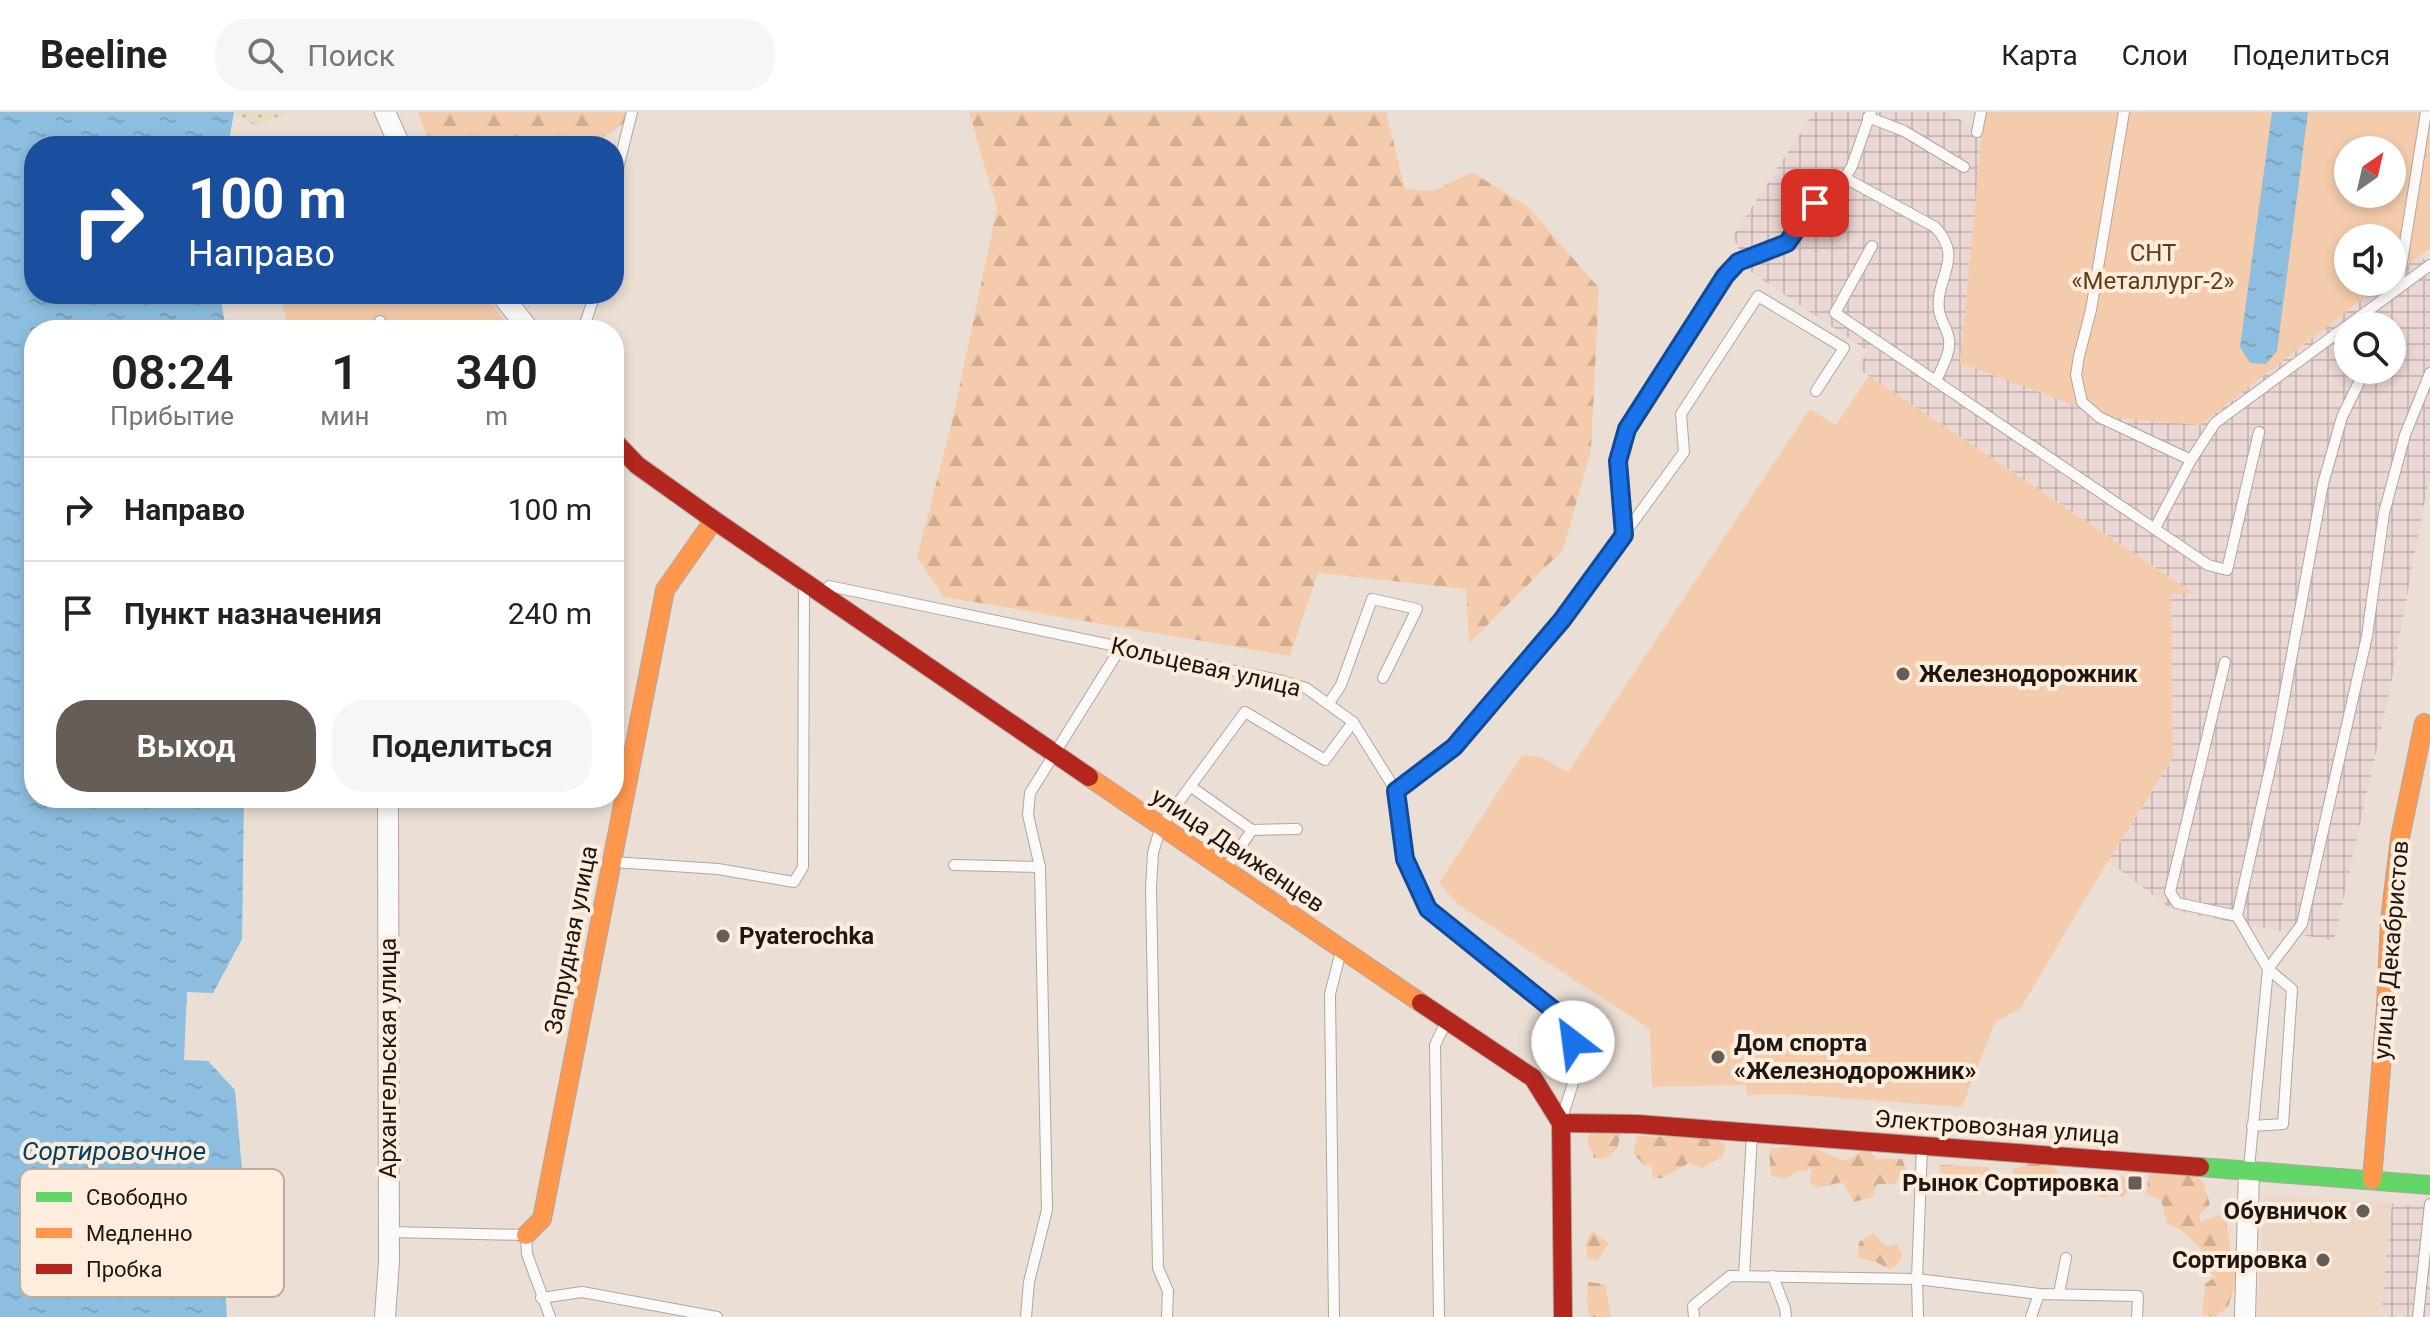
<!DOCTYPE html>
<html lang="ru">
<head>
<meta charset="utf-8">
<style>
	:root { --surface:#fff; --page:#f6f6f6; --text:#222; --muted:#767676; --line:#e0e0e0; --accent:#665e56 }
	body { margin:0; font-family:Roboto,sans-serif; background:var(--page); color:var(--text); height:100vh; display:flex; flex-direction:column; font-size:30px; white-space:nowrap }
	* { box-sizing:border-box; margin:0 }
	p { font-size:26px; color:var(--muted) }
	.icon { flex:none; width:44px; height:44px; fill:none; stroke:currentColor; stroke-width:2; stroke-linecap:round; stroke-linejoin:round }
	.map { position:relative; flex:1; overflow:hidden }
	.sheet { position:absolute; left:24px; top:208px; width:600px; height:488px; display:flex; flex-direction:column; background:var(--surface); border-radius:32px; box-shadow:0 4px 12px #0003 }
	.sheet>* { flex:none }
	.guide { position:absolute; left:24px; top:24px; width:600px; height:168px; border-radius:32px; box-shadow:0 4px 12px #0003; background:#1a4fa0; color:#fff; overflow:hidden }
	.needle { width:52px; rotate:34deg }
	.buttons { position:absolute; left:2334px; top:24px; display:grid; gap:16px }
	.buttons a { display:grid; place-items:center; width:72px; height:72px; border-radius:50%; background:var(--surface); box-shadow:0 4px 12px #0003; font-size:40px }
	.pin { position:absolute; display:grid; place-items:center; width:68px; height:68px; color:#fff; margin:-34px; border-radius:16px; box-shadow:0 4px 12px #0006 }
	.me { position:absolute; width:88px; margin:-44px; rotate:330deg; stroke-linejoin:round; filter:drop-shadow(0 0 6px #0008) }
	.turn { display:flex; align-items:center; gap:28px; height:168px; padding:0 32px; font-size:36px }
	.turn .icon { width:104px; height:104px; stroke-width:2.5 }
	.turn b { display:block; font-size:56px; line-height:68px }
	.eta { display:flex; justify-content:space-evenly; align-items:center; height:136px; text-align:center }
	.eta b { font-size:48px; font-weight:600; line-height:56px }
	.primary-button { display:flex; gap:16px; margin-top:auto; padding:16px 32px }
	.primary-button a { flex:1; height:92px; border-radius:32px; background:var(--accent); color:#fff; font-size:32px; font-weight:600; line-height:92px; text-align:center }
	.primary-button a+a { background:var(--page); color:var(--text) }
	ul { padding:0; list-style:none }
	li { display:flex; align-items:center; gap:24px; height:104px; padding:0 32px; border-top:2px solid var(--line) }
	li div { flex:1 }
	li b { display:block; font-size:30px }
	li em { font-style:normal }
	header { display:flex; align-items:center; gap:48px; box-sizing:border-box; height:112px; padding:0 40px; background:var(--surface); border-bottom:2px solid var(--line) }
	header strong { font-size:38px }
	nav { display:flex; gap:44px; margin-inline-start:auto; font-size:28px }
	.search { width:560px; height:72px; background:var(--page); display:flex; align-items:center; gap:20px; box-sizing:border-box; padding:0 28px; border-radius:32px; color:var(--muted); font-size:30px }
	.map>svg:first-child { display:block }
	.built { fill:#edd8c7 }
	.industrial { fill:url(#industrial-grid); fill-rule:evenodd }
	.green { fill:#f4ccab; fill-rule:evenodd }
	.forest { fill:url(#forest-firs) }
	.sand { fill:url(#sand-dots) }
	.water { fill:url(#water-ripples) }
	.lines { fill:none; stroke-linecap:round; stroke-linejoin:round }
	.lane-casing { stroke:#afa69f; stroke-width:12 }
	.street-casing { stroke:#afa69f; stroke-width:22 }
	.fast-casing { stroke:#afa69f; stroke-width:20 }
	.slow-casing { stroke:#afa69f; stroke-width:20 }
	.jam-casing { stroke:#afa69f; stroke-width:20 }
	.lane { stroke:#fcfaf9; stroke-width:10 }
	.street { stroke:#fcfaf9; stroke-width:20 }
	.fast { stroke:#63d668; stroke-width:18 }
	.slow { stroke:#ff974d; stroke-width:18 }
	.jam { stroke:#b3261e; stroke-width:18 }
	.route-casing { stroke:#114b97; stroke-width:20 }
	.route { stroke:#1a73e8; stroke-width:14 }
	.poi-dot { fill:#665e56; stroke:#feecdd; stroke-width:3 }
	.labels { text-anchor:middle; dominant-baseline:central; stroke-width:8; stroke-linejoin:round; paint-order:stroke }
	.park-label { font-size:24px; fill:#653b10; stroke:#feecdd }
	.street-label { font-size:24px; fill:#1f1812; stroke:#feecdd }
	.poi-label { font-size:24px; font-weight:bold; fill:#1f1812; stroke:#feecdd; text-anchor:start }
	.water-label { font-size:26px; font-style:italic; fill:#004061; stroke:#feecdd }
	.key { fill:#feecdd; stroke:#bbaca0; stroke-width:2 }
	.key-label { font-size:22px; fill:#1f1812 }
</style>
</head>
<body>
<header>
<strong>Beeline</strong>
<div class="search"><svg class="icon" aria-label="search" viewBox="0 0 24 24"><circle cx="10" cy="10" r="6"/><path d="M15 15l6 6"/></svg>Поиск</div>
<nav><a>Карта</a><a>Слои</a><a>Поделиться</a></nav>
</header>
<div class="map">
<svg width="2430" height="1205" viewBox="0 0 2430 1205">
	<defs>
		<pattern id="industrial-grid" width="8" height="8" patternUnits="userSpaceOnUse" patternTransform="scale(2)"><rect width="8" height="8" fill="#ebd7d4"/><path d="M0 4h8M4 0v8" fill="none" stroke="#c9b8b5"/></pattern>
		<pattern id="forest-firs" width="22" height="20" patternUnits="userSpaceOnUse" patternTransform="scale(2)"><rect width="22" height="20" fill="#f4ccab"/><path d="M5 1l3.5 6h-7zM16 11l3.5 6h-7z" fill="#d1ae92"/></pattern>
		<pattern id="sand-dots" width="8" height="8" patternUnits="userSpaceOnUse" patternTransform="scale(2)"><rect width="8" height="8" fill="#e7dcc3"/><path d="M2 2h.1M6 6h.1" fill="none" stroke="#c6bca6" stroke-width="1.8" stroke-linecap="round"/></pattern>
		<pattern id="water-ripples" width="26" height="14" patternUnits="userSpaceOnUse" patternTransform="scale(2)"><rect width="26" height="14" fill="#8dbedf"/><path d="M2 4q2-2 4 0t4 0M15 11q2-2 4 0t4 0" fill="none" stroke="#79a3be"/></pattern>
	</defs>
	<rect width="100%" height="100%" fill="#ebdfd5"/>
	<path class="built" d="M 2264,1083 L 2392,1091 L 2381,1205 L 2257,1205 Z"/>
	<g class="industrial">
		<path d="M 1814,0 L 1948,0 L 1982,21 L 1960,251 L 2200,313 L 2384,170 L 2392,170 L 2392,164 L 2420,142 L 2430,155 L 2430,360 L 2389,582 L 2334,829 L 2174,799 L 2108,749 L 2173,646 L 2171,481 L 2192,480 L 1857,256 L 1868,239 L 1748,158 L 1733,124 ZM 2348,214 L 2392,214 L 2392,258 L 2348,258 Z"/>
		<path d="M 2392,1091 L 2430,1095 L 2430,1205 L 2381,1205 Z"/>
	</g>
	<g class="green">
		<path d="M 1986,0 L 2430,0 L 2430,136 L 2392,164 L 2392,126 L 2348,126 L 2348,170 L 2384,170 L 2200,313 L 2107,305 L 1960,251 L 1982,21 ZM 2348,38 L 2392,38 L 2392,82 L 2348,82 Z"/>
		<path d="M 280,182 L 484,182 L 511,218 L 289,218 Z"/>
		<path d="M 1869,264 L 2193,481 L 2171,482 L 2173,646 L 2108,749 L 2020,897 L 1995,910 L 1962,995 L 1787,982 L 1747,983 L 1746,973 L 1652,975 L 1650,917 L 1459,793 L 1439,771 L 1522,643 L 1542,646 L 1568,660 L 1810,297 L 1836,313 Z"/>
	</g>
	<g class="forest">
		<path d="M 418,0 L 640,0 C 625,9 609,24 593,29 C 547,44 475,30 427,25 Z"/>
		<path d="M 969,0 L 1386,0 L 1405,77 L 1433,79 L 1472,60 L 1528,95 L 1599,176 L 1591,338 L 1563,438 L 1469,531 L 1466,477 L 1318,461 L 1290,544 L 944,485 L 917,445 L 953,306 L 997,96 Z"/>
		<path d="M 1597,1012 L 1621,1022 L 1617,1037 L 1604,1047 L 1594,1046 L 1587,1027 Z"/>
		<path d="M 1637,1024 L 1713,1026 L 1726,1034 L 1722,1045 L 1702,1056 L 1689,1051 L 1662,1066 L 1653,1066 L 1651,1052 L 1644,1053 L 1633,1041 Z"/>
		<path d="M 1808,1033 L 1844,1049 L 1866,1037 L 1878,1047 L 1902,1047 L 1907,1059 L 1894,1072 L 1877,1072 L 1873,1085 L 1853,1090 L 1843,1070 L 1817,1076 L 1810,1070 L 1812,1057 L 1798,1059 L 1785,1067 L 1771,1064 L 1769,1037 Z"/>
		<path d="M 2047,1045 L 2058,1061 L 2059,1077 L 2039,1083 L 2011,1076 L 2013,1056 C 2026,1056 2033,1047 2047,1045 Z"/>
		<path d="M 2151,1051 L 2193,1059 L 2204,1072 L 2210,1092 L 2200,1102 L 2200,1110 L 2225,1101 L 2231,1141 L 2239,1160 L 2228,1195 L 2215,1205 L 2202,1203 L 2205,1172 L 2215,1165 L 2202,1154 L 2200,1136 L 2180,1117 L 2167,1112 L 2161,1088 L 2146,1082 Z"/>
		<path d="M 1940,1053 L 1988,1055 L 1995,1066 L 1994,1082 L 1942,1079 Z"/>
		<path d="M 2093,1064 L 2125,1065 L 2128,1080 L 2123,1084 L 2109,1083 L 2104,1086 L 2088,1080 Z"/>
		<path d="M 1592,1119 L 1609,1131 L 1597,1149 L 1588,1146 L 1585,1132 Z"/>
		<path d="M 1873,1121 L 1886,1134 L 1897,1133 L 1903,1143 L 1897,1152 L 1889,1157 L 1876,1150 L 1858,1146 L 1859,1130 Z"/>
		<path d="M 1588,1170 L 1605,1172 L 1611,1205 L 1589,1205 L 1587,1191 Z"/>
	</g>
	<path class="sand" d="M 234,0 L 289,0 L 256,14 Z"/>
	<g class="water">
		<path d="M 0,0 L 234,0 L 228,34 L 34,34 L 34,182 L 220,182 L 226,218 L 34,218 L 34,686 L 244,686 L 242,827 L 213,881 L 187,880 L 184,948 L 208,949 L 235,978 L 242,1058 L 219,1086 L 227,1205 L 0,1205 Z"/>
		<path d="M 2272,0 L 2308,0 L 2277,239 L 2266,252 L 2250,251 L 2240,235 Z"/>
	</g>
	<g class="lines">
		<g class="lane-casing">
			<g id="lane">
				<path d="M 2124,0 L 2091,198 L 2079,244 L 2076,263 L 2082,290 L 2099,305 L 2191,348"/>
				<path d="M 1868,5 L 1904,19 L 1964,55"/>
				<path d="M 1977,20 L 1981,0"/>
				<path d="M 1845,66 L 1935,115 C 1965,147 1935,165 1939,198 C 1940,208 1948,217 1949,228 C 1951,241 1941,257 1936,269"/>
				<path d="M 614,86 L 614,72 L 632,0"/>
				<path d="M 1872,134 L 1835,201 L 2208,453 L 2227,458 L 2259,320"/>
				<path d="M 2398,175 L 2426,0"/>
				<path d="M 380,209 L 383,218"/>
				<path d="M 583,218 L 595,182"/>
				<path d="M 2155,416 L 2191,348 L 2215,311 L 2430,153"/>
				<path d="M 1624,423 L 1618,349 L 1627,317 L 1725,164 L 1738,150 L 1787,131 L 1829,71 L 1845,66 L 1852,54 L 1871,0"/>
				<path d="M 829,474 L 1279,568 L 1306,576 L 1353,610 L 1396,679 L 1405,747 L 1428,797 L 1566,908 L 1579,952 L 1563,1003"/>
				<path d="M 2225,550 L 2170,780 L 2177,791 L 2237,804"/>
				<path d="M 1329,591 L 1341,573 L 1372,487 L 1417,497 L 1383,566"/>
				<path d="M 1190,674 L 1252,718 L 1226,756"/>
				<path d="M 1396,679 L 1454,635 L 1521,560 L 1562,508 L 1684,340 L 1681,302 L 1758,184 L 1844,236 L 1816,279"/>
				<path d="M 1252,718 L 1297,717"/>
				<path d="M 613,750 L 718,757 L 794,770 L 803,755 L 804,476"/>
				<path d="M 954,753 L 1040,755"/>
				<path d="M 2252,1014 L 2283,1012 L 2292,877 L 2268,857 L 2237,804 L 2277,625 L 2323,372 L 2342,305 L 2365,258"/>
				<path d="M 2249,1056 L 2268,857 L 2302,812 L 2367,524 L 2384,401 L 2405,323 L 2430,261"/>
				<path d="M 389,1120 L 526,1123 L 527,1142 L 550,1205"/>
				<path d="M 1744,1164 L 1752,1023"/>
				<path d="M 1773,1164 L 1785,1196 L 1786,1205"/>
				<path d="M 2059,1181 L 2066,1146"/>
				<path d="M 541,1186 L 582,1180 L 717,1205"/>
				<path d="M 1026,1205 L 1029,1170 L 1047,1098 L 1040,755 L 1028,703 L 1030,681 L 1121,535"/>
				<path d="M 1167,1205 L 1168,1179 L 1158,1156 L 1151,776 L 1153,741 L 1161,714 L 1245,600 L 1325,648 L 1353,610"/>
				<path d="M 1334,1205 L 1330,882 L 1341,839"/>
				<path d="M 1439,1205 L 1435,933 L 1446,910"/>
				<path d="M 1694,1205 L 1693,1194 L 1730,1164 L 1917,1167 L 2039,1182 L 2138,1184 L 2137,1205"/>
				<path d="M 1918,1205 L 1917,1167 L 1922,1035"/>
				<path d="M 2031,1205 L 2039,1182"/>
				<path d="M 2418,1205 L 2430,1092"/>
			</g>
		</g>
		<g class="street-casing">
			<g id="street">
				<path d="M 385,0 L 400,34"/>
				<path d="M 501,182 L 529,218"/>
				<path d="M 385,1205 L 389,1149 L 388,686"/>
				<path d="M 2245,1205 L 2249,1058"/>
			</g>
		</g>
		<g class="fast-casing">
			<path id="fast" d="M 2200,1055 L 2430,1073"/>
		</g>
		<g class="slow-casing">
			<g id="slow">
				<path d="M 1089,665 L 1421,891"/>
				<path d="M 2372,1068 L 2386,895 L 2390,808 L 2400,726 L 2424,611"/>
				<path d="M 526,1123 L 542,1107 L 665,478 L 714,408"/>
			</g>
		</g>
		<g class="jam-casing">
			<g id="jam">
				<path d="M 614,329 L 637,353 L 714,408 L 1089,665"/>
				<path d="M 1421,891 L 1533,966 L 1561,1011 L 1563,1205"/>
				<path d="M 1561,1011 L 1637,1012 L 2200,1055"/>
			</g>
		</g>
		<use href="#lane" class="lane"/>
		<use href="#street" class="street"/>
		<use href="#fast" class="fast"/>
		<use href="#slow" class="slow"/>
		<use href="#jam" class="jam"/>
	</g>
	<g class="lines">
		<g class="route-casing">
			<path id="route" d="M 1573,930 L 1566,908 L 1428,797 L 1405,747 L 1396,679 L 1454,635 L 1562,508 L 1624,423 L 1618,349 L 1627,317 L 1725,164 L 1738,150 L 1787,131 L 1815,91"/>
		</g>
		<use href="#route" class="route"/>
	</g>
	<g class="poi-dot">
		<circle cx="1903" cy="562" r="8"/>
		<circle cx="723" cy="824" r="8"/>
		<circle cx="1718" cy="945" r="8"/>
		<rect x="2127" y="1063" width="16" height="16" rx="4"/>
		<circle cx="2363" cy="1099" r="8"/>
		<circle cx="2323" cy="1148" r="8"/>
	</g>
	<g class="labels">
		<g class="park-label">
			<text x="2153" y="141">СНТ<tspan x="2153" dy="28">«Металлург-2»</tspan></text>
		</g>
		<g class="street-label">
			<text transform="translate(1206 555) rotate(13)">Кольцевая улица</text>
			<text transform="translate(1238 738) rotate(34)">улица Движенцев</text>
			<text transform="translate(571 828) rotate(-79)">Запрудная улица</text>
			<text transform="translate(2391 838) rotate(-85)">улица Декабристов</text>
			<text transform="translate(388 946) rotate(-90)">Архангельская улица</text>
			<text transform="translate(1997 1015) rotate(4)">Электровозная улица</text>
		</g>
		<g class="poi-label">
			<text x="1919" y="562">Железнодорожник</text>
			<text x="739" y="824">Pyaterochka</text>
			<text x="1734" y="931">Дом спорта<tspan x="1734" dy="28">«Железнодорожник»</tspan></text>
			<text x="2119" y="1071" text-anchor="end">Рынок Сортировка</text>
			<text x="2347" y="1099" text-anchor="end">Обувничок</text>
			<text x="2307" y="1148" text-anchor="end">Сортировка</text>
		</g>
		<g class="water-label">
			<text x="114" y="1039">Сортировочное</text>
		</g>
	</g>
	<rect x="20" y="1057" width="264" height="128" rx="12" class="key"/>
	<rect x="36" y="1080" width="36" height="10" fill="#63d668"/>
	<rect x="36" y="1116" width="36" height="10" fill="#ff974d"/>
	<rect x="36" y="1152" width="36" height="10" fill="#b3261e"/>
	<g class="key-label">
		<text x="86" y="1093">Свободно</text>
		<text x="86" y="1129">Медленно</text>
		<text x="86" y="1165">Пробка</text>
	</g>
</svg>
<div class="buttons">
<a><svg class="needle" viewBox="-14 -14 28 28"><path d="M0-13l5 13h-10z" fill="#e53935"/><path d="M0 13l5-13h-10z" fill="#767676"/></svg></a>
<a><svg class="icon" aria-label="sound" viewBox="0 0 24 24"><path d="M4 9h4l5-4v14l-5-4H4zM17 9q2 3 0 6"/></svg></a>
<a><svg class="icon" aria-label="search" viewBox="0 0 24 24"><circle cx="10" cy="10" r="6"/><path d="M15 15l6 6"/></svg></a>
</div>
<div class="pin" style="left:1815px;top:91px;background:#d93025"><svg class="icon" aria-label="arrive" viewBox="0 0 24 24"><path d="M6 21V4h12l-3 4 3 4H6"/></svg></div>
<svg class="me" style="left:1573px;top:930px" viewBox="-20 -20 40 40"><circle r="19" fill="#fff"/><path d="M0-13L10 11 0 6-10 11z" fill="#1a73e8"/></svg>
<div class="guide">
<div class="turn"><svg class="icon" aria-label="right" viewBox="0 0 24 24"><path d="M7 20v-9h11M14 6l5 5-5 5"/></svg><div><b>100 m</b>Направо</div></div>
</div>
<section class="sheet">
<div class="eta">
<div><b>08:24</b><p>Прибытие</p></div>
<div><b>1</b><p>мин</p></div>
<div><b>340</b><p>m</p></div>
</div>
<ul>
<li><svg class="icon" aria-label="right" viewBox="0 0 24 24"><path d="M7 20v-9h11M14 6l5 5-5 5"/></svg><div><b>Направо</b></div><em>100 m</em></li>
<li><svg class="icon" aria-label="arrive" viewBox="0 0 24 24"><path d="M6 21V4h12l-3 4 3 4H6"/></svg><div><b>Пункт назначения</b></div><em>240 m</em></li>
</ul>
<div class="primary-button"><a>Выход</a><a>Поделиться</a></div>
</section>
</div>
</body>
</html>
